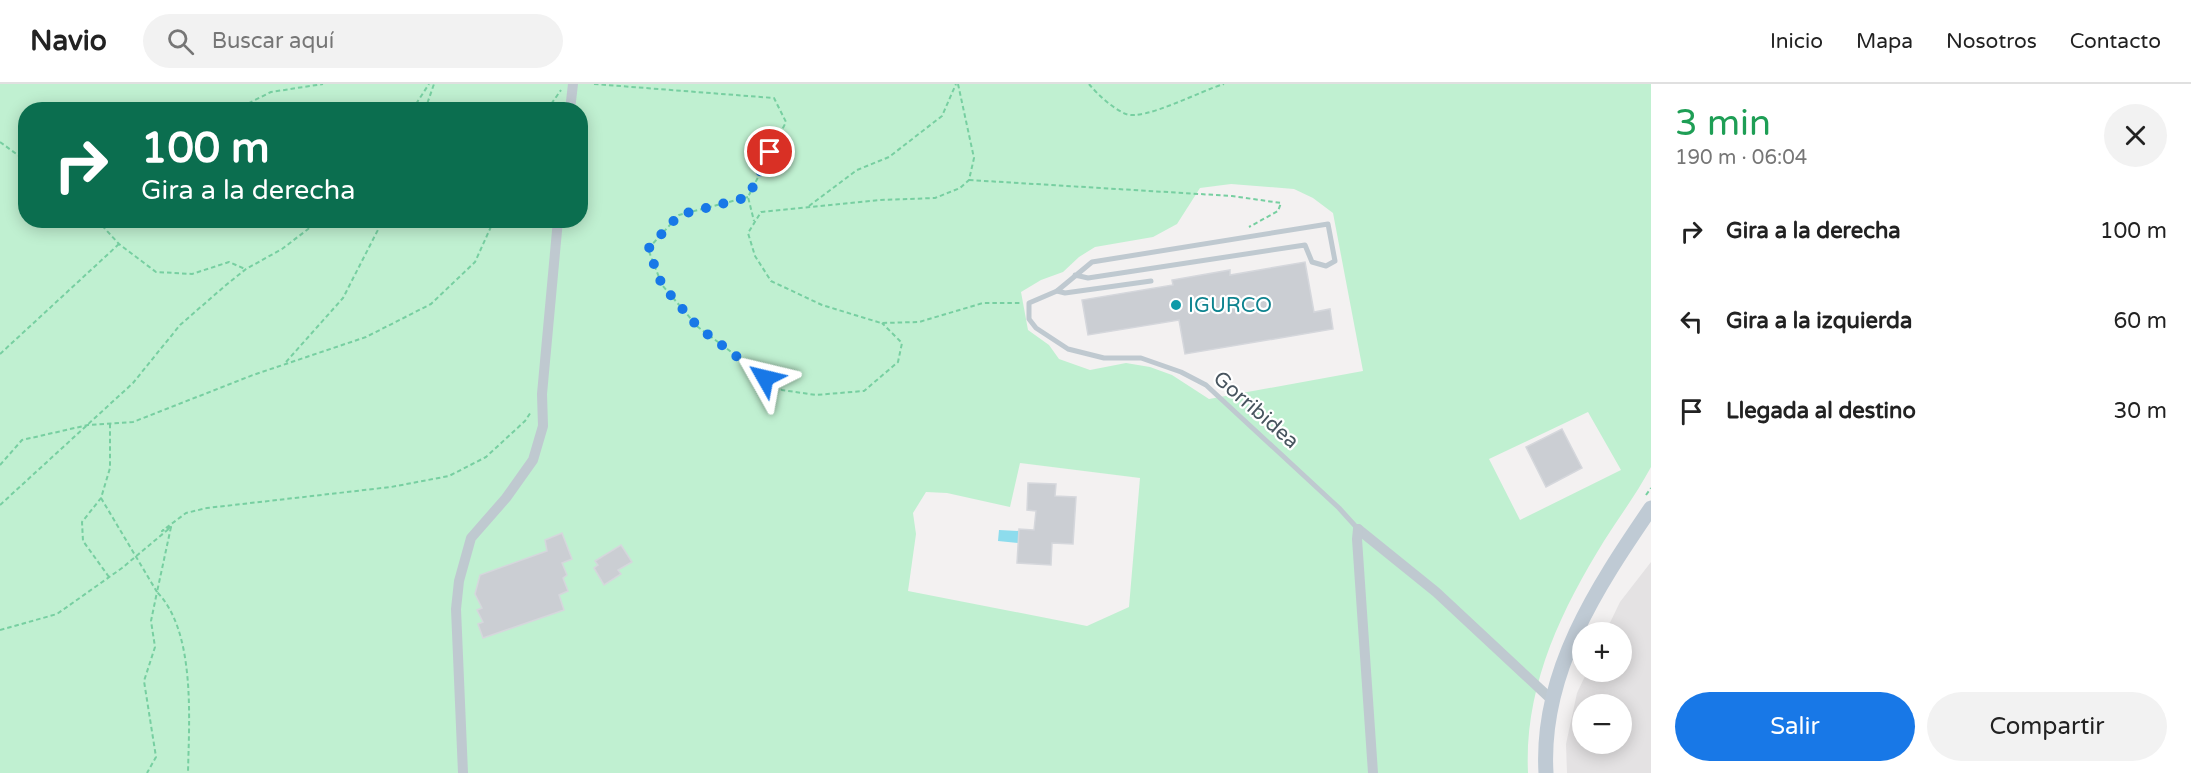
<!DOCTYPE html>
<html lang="es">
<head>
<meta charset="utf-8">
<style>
	:root { --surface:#fff; --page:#f2f2f2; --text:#222; --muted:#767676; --line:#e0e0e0; --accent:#1878e7 }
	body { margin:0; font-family:"Varela Round",sans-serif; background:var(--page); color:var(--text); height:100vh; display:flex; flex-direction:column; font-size:22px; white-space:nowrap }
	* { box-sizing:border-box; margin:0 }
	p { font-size:20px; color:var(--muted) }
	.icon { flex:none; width:33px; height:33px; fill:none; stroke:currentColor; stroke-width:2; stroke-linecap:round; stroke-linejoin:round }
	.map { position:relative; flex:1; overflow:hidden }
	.drawer { display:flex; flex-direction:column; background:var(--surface); width:540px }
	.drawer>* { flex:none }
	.banner { position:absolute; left:18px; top:18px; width:570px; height:126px; border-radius:24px; box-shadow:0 3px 15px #0003; background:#0b6e4f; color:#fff; overflow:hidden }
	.fabs { position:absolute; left:1572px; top:538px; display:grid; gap:12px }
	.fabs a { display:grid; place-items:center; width:60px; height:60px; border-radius:50%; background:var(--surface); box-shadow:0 3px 15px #0003; font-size:30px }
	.pin { position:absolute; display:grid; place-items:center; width:51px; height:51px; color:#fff; margin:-26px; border:3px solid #fff; border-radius:50%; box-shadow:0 2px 6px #0007 }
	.me { position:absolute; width:66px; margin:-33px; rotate:307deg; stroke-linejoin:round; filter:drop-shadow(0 0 4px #0008) }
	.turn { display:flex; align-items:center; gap:21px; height:126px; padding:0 24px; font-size:27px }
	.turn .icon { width:78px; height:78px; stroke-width:2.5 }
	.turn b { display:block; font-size:42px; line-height:51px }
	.round { display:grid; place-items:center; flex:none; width:63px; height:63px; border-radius:32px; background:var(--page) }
	.head { display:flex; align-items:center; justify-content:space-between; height:102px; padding:0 24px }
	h1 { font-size:36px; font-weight:600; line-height:45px; color:#1e9e55 }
	.action { display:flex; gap:12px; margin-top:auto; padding:12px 24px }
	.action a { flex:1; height:69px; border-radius:36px; background:var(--accent); color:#fff; font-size:24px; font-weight:600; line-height:69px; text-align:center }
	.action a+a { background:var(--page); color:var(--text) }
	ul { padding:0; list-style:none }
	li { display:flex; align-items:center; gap:18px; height:90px; padding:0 24px }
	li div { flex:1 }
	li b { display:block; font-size:22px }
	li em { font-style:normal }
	header { display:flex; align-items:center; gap:36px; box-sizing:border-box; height:84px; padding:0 30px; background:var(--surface); border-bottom:2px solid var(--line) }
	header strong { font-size:28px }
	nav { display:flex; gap:33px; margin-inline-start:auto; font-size:21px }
	.search { width:420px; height:54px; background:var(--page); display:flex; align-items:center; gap:15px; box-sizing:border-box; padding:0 21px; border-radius:33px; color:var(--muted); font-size:22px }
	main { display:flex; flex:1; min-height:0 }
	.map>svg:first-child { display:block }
	.education { fill:#e4e2e3; fill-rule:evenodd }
	.green { fill:#c0f0d1; fill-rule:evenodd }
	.water { fill:#8ddced }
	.building { fill:#cbced3; stroke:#d5d7dc; stroke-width:1.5 }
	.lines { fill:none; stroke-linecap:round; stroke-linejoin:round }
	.path { stroke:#77cfa1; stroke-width:2; stroke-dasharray:4.5 3; stroke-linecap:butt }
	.service { stroke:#bfc9d0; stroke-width:5 }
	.minor { stroke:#bfc9d0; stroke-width:10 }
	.secondary { stroke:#bfcad4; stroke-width:15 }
	.route { stroke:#1878e7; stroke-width:10; stroke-dasharray:0 18 }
	.culture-dot { fill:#0f9aa8; stroke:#fff; stroke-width:2 }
	.labels { text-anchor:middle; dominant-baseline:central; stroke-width:4.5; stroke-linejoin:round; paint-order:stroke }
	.culture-label { font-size:21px; fill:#0d838f; stroke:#fff; text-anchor:start }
	.street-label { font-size:21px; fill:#48555f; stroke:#fff }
</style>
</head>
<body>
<header>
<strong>Navio</strong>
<div class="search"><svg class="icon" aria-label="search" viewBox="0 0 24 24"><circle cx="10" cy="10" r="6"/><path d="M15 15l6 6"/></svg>Buscar aquí</div>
<nav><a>Inicio</a><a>Mapa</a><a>Nosotros</a><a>Contacto</a></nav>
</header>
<main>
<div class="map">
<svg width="1651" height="689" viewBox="0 0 1651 689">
	<rect width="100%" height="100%" fill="#f3f1f1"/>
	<path class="education" d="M 1651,478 L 1651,689 L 1567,689 L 1566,660 L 1577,609 L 1587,588 L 1622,588 L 1622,549 L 1605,549 L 1620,518 ZM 1582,621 L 1622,621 L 1622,660 L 1582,660 Z"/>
	<path class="green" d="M 0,0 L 1651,0 L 1651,383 C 1637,409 1620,432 1604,457 C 1560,528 1524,604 1528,689 L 0,689 ZM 26,26 L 580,26 L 580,136 L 26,136 ZM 1231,100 L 1294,105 L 1313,114 L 1333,129 L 1363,287 L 1209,315 L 1172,291 L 1150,283 L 1126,279 L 1090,286 L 1059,275 L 1049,261 L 1028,246 L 1021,208 L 1041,196 L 1063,188 L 1079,173 L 1095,163 L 1153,153 L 1177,140 L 1200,104 ZM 1588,328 L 1621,386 L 1520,436 L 1489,375 ZM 1020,379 L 1140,394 L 1129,523 L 1087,542 L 908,507 L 916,450 L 913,429 L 926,408 L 947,409 L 1010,423 Z"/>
	<path class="water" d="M 999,446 L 1019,447 L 1018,459 L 998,457 Z"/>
	<g class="building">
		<path d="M 1305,178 L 1314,228 L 1330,225 L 1333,245 L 1185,270 L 1179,236 L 1088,251 L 1082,216 L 1173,201 L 1172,196 L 1230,186 L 1230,191 Z"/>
		<path d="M 1562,345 L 1582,384 L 1546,403 L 1526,363 Z"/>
		<path d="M 1028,399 L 1056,400 L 1055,412 L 1076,413 L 1073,460 L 1052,459 L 1051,481 L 1017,479 L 1019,445 L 1034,446 L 1036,427 L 1027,426 Z"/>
		<path d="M 562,449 L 572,475 L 562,479 L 567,491 L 563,494 L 568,507 L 559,511 L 564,526 L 483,554 L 478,540 L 483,538 L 477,526 L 482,524 L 475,510 L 480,491 L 547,467 L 545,456 Z"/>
		<path d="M 621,461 L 632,478 L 618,486 L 621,490 L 604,501 L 594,484 L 598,481 L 595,477 Z"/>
	</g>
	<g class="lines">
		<g class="path">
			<path d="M 594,0 L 774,14 L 786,38 L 748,113 L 754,137"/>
			<path d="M 958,0 L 974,74 L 969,96 L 960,104 L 935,114 L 880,116 L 761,128 L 748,149 L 755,172 L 771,197 L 822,221 L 881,239 L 919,238 L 983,219 L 1020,219"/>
			<path d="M 1089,0 C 1098,11 1112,24 1126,30 C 1145,37 1202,6 1224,0"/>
			<path d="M 235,26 L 271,8 L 323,0"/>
			<path d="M 412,26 L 429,0"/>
			<path d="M 425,26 L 434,0"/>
			<path d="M 547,26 L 561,6"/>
			<path d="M 0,58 L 26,77"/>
			<path d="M 969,96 L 1232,112 L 1281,119 L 1278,127 L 1249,143"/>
			<path d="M 748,113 L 679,131 L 648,165 L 662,201 L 698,243 L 782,306 L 816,311 L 864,307 L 898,278 L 902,259 L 882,239"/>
			<path d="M 809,122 L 857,86 L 889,73 L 942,32 L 956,0"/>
			<path d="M 97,136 L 119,160 L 156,188 L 192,190 L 229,178 L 245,185"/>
			<path d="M 0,270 L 119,160"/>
			<path d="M 286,278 L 343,214 L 383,136"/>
			<path d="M 0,381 L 22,356 L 88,341 L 133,338 L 253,291 L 366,253 L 431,220 L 475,178 L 494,136"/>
			<path d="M 1646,411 L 1651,404"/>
			<path d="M 101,414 L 157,508 L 151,537 L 155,563 L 144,597 L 156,673 L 147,689"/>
			<path d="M 0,421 L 133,299 L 180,241 L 226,201 L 246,185 L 282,165 L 320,136"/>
			<path d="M 171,443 L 157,508 C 196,548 189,636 188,689"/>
			<path d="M 109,493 L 83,457 L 82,438 L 101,414 L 110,384 L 110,340"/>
			<path d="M 0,546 L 57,530 L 122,484 L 171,443 L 162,447 L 186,429 L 207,424 L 391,403 L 449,392 L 486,373 L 525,337 L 531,328"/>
		</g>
		<g class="service">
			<path d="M 1075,191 L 1088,194 L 1305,161 L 1312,178 L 1326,182 L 1335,177 L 1328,140 L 1092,178 L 1057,207 L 1029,219 L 1029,235 L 1036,244 L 1068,265 L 1104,274 L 1141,274 L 1181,288 L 1206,301 L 1339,424 L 1358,445"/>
			<path d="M 1057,207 L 1065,209 L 1151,197"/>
		</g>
		<g class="minor">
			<path d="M 570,26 L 573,0"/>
			<path d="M 1358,445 L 1436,508 L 1553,617"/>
			<path d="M 1358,445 L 1357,455 L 1373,689"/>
			<path d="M 463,689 L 456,525 L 459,497 L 471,454 L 506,414 L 533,376 L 543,342 L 542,310 L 558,136"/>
		</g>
		<path class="secondary" d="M 1546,689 C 1540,589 1597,503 1651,424"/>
	</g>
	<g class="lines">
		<path class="route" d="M 765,294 L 698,243 L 662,201 L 648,165 L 679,131 L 748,113 L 770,68"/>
	</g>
	<circle class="culture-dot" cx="1176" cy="221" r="6"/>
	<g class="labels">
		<g class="culture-label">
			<text x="1188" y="221">IGURCO</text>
		</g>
		<g class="street-label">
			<text transform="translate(1256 326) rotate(41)">Gorribidea</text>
		</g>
	</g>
</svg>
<div class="fabs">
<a>+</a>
<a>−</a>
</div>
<div class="pin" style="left:770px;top:68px;background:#d93025"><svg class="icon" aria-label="arrive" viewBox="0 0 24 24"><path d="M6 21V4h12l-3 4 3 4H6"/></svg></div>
<svg class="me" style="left:765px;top:294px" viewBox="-20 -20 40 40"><path d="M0-17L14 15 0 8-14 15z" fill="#1878e7" stroke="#fff" stroke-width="4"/></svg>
<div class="banner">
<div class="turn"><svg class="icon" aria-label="right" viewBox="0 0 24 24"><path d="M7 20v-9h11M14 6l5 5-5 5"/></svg><div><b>100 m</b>Gira a la derecha</div></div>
</div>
</div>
<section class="drawer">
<div class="head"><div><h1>3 min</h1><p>190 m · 06:04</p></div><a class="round"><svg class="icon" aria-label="close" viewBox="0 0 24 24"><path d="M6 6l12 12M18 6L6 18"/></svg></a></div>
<ul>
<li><svg class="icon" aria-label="right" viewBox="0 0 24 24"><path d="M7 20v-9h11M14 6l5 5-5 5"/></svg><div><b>Gira a la derecha</b></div><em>100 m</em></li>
<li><svg class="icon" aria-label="left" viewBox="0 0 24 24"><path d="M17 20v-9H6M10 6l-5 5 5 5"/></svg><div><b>Gira a la izquierda</b></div><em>60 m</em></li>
<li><svg class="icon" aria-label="arrive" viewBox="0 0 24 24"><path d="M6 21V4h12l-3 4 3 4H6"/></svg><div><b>Llegada al destino</b></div><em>30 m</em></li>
</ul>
<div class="action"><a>Salir</a><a>Compartir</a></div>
</section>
</main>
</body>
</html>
